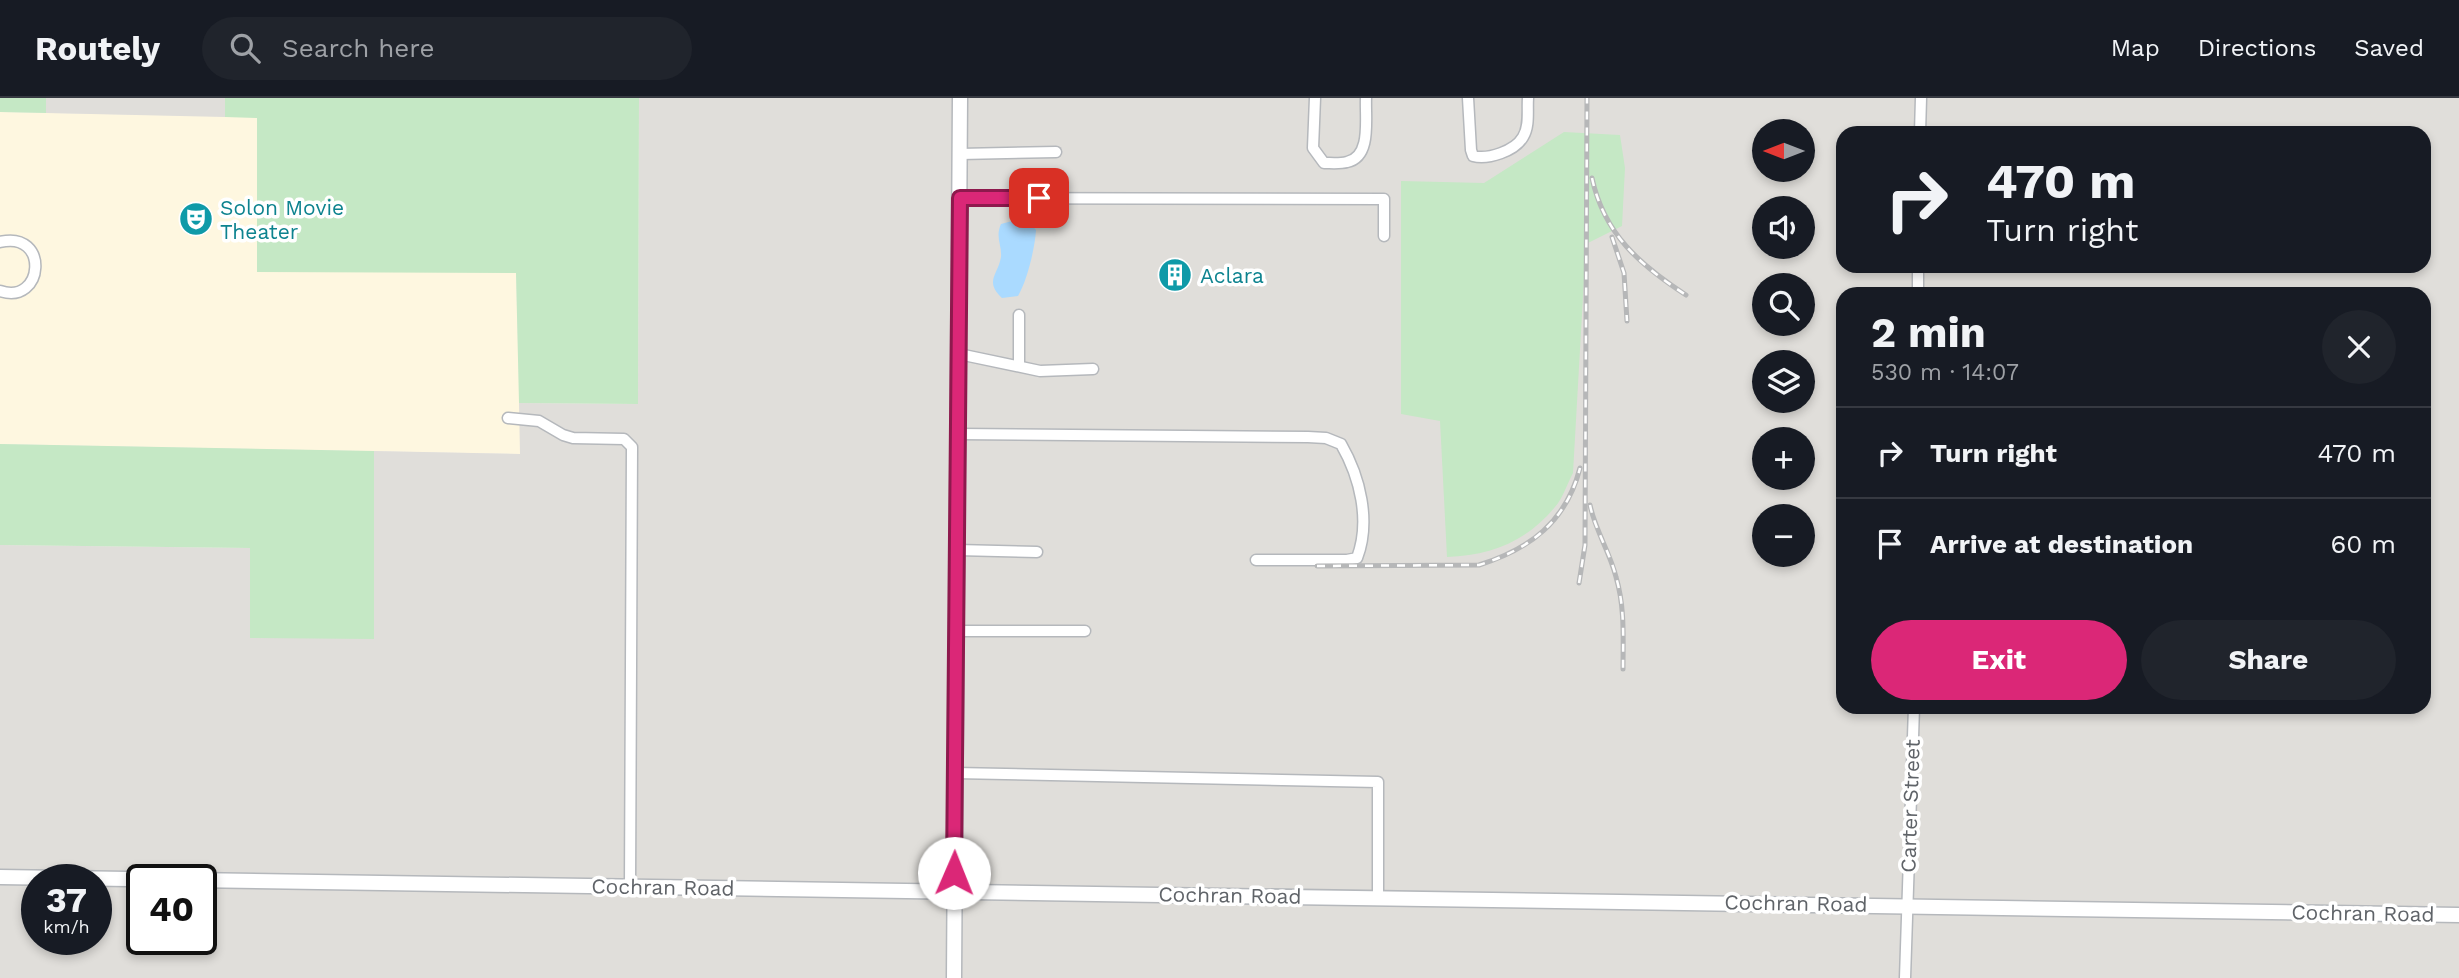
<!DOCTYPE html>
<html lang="en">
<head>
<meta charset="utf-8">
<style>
	:root { --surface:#171b24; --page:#20242c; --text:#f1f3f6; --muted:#9ea1a6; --line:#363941; --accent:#db2777 }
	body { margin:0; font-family:"Work Sans",sans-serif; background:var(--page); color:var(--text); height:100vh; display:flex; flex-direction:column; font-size:26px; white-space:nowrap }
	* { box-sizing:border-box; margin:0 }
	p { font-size:23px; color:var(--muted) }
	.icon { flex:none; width:38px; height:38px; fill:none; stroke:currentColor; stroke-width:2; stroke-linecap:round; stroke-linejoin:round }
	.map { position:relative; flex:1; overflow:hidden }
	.side { position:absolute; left:1836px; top:189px; width:595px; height:427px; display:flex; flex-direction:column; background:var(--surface); border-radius:21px; box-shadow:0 4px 10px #0003 }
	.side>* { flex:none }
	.top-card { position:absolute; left:1836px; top:28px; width:595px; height:147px; border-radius:21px; box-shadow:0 4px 10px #0003; background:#171b24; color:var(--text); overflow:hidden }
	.needle { width:46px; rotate:270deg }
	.fabs { position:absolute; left:1752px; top:21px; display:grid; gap:14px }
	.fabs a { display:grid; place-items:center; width:63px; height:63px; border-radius:50%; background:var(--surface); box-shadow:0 4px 10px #0003; font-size:35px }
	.speed { position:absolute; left:21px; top:766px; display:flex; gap:14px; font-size:35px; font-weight:700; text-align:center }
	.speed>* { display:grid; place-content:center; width:91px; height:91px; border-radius:50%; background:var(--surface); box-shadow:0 4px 10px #0003; line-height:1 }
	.speed small { font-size:18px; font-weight:400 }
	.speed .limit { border:4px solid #111; border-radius:10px; background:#fff; color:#111 }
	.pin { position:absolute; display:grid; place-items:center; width:60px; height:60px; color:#fff; margin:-30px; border-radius:14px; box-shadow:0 4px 10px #0006 }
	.me { position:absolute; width:77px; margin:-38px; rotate:1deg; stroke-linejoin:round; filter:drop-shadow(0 0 5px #0008) }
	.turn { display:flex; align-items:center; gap:24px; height:147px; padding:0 35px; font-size:32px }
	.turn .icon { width:91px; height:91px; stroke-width:2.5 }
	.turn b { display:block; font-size:49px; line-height:60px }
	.round { display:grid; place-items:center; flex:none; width:74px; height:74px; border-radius:37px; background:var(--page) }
	.head { display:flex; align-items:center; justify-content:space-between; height:119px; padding:0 35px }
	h1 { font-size:42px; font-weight:700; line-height:52px }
	.button { display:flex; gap:14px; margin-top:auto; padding:14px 35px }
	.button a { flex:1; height:80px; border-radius:42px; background:var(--accent); color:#fff; font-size:28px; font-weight:700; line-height:80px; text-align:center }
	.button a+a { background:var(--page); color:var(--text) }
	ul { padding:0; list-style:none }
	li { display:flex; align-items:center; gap:21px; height:91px; padding:0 35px; border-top:2px solid var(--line) }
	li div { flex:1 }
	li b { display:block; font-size:26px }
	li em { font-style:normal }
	header { display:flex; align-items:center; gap:42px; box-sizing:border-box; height:98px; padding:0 35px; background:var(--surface); border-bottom:2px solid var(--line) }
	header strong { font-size:33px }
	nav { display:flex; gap:38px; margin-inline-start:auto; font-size:24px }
	.search { width:490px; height:63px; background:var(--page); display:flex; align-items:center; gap:18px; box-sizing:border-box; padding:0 24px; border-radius:38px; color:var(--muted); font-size:26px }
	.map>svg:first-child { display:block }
	.commercial { fill:#fef7e0 }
	.industrial { fill:#e0deda; fill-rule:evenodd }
	.green { fill:#c5e8c5 }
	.water { fill:#aadaff }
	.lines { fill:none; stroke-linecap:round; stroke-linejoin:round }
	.minor-casing { stroke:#b5b8bc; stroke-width:13 }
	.tertiary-casing { stroke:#b5b8bc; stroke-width:17 }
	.minor { stroke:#fff; stroke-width:10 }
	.tertiary { stroke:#fff; stroke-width:14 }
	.rail-casing { stroke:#b6b7b8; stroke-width:5 }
	.rail { stroke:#fff; stroke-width:2.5; stroke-dasharray:8; stroke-linecap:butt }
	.route-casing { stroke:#8e194d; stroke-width:18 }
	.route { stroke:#db2777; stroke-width:12 }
	.labels { text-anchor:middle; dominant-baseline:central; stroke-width:7; stroke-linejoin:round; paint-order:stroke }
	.culture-label { font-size:21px; fill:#0d838f; stroke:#fff; text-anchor:start }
	.street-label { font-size:21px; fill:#5f6368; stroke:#fff }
</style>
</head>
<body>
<header>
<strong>Routely</strong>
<div class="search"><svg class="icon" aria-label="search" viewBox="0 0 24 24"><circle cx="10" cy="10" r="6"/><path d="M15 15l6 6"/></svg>Search here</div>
<nav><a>Map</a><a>Directions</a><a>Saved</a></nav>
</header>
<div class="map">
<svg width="2459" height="880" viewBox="0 0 2459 880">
	<rect width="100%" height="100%" fill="#f1efe8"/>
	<path class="commercial" d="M 0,14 L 257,19 L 257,174 L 516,174 L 521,356 L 0,346 Z"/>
	<g class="industrial">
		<path d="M 46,0 L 225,0 L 225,19 L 46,15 Z"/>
		<path d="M 639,0 L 2459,0 L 2459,880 L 0,880 L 0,447 L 250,450 L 374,541 L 374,353 L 520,356 L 519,305 L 638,306 ZM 1764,33 L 1802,33 L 1802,72 L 1764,72 ZM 1843,35 L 2424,35 L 2424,168 L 1843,168 ZM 1764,110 L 1802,110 L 1802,149 L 1764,149 ZM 1764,187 L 1802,187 L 1802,226 L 1764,226 ZM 1843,196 L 2424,196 L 2424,609 L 1843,609 ZM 1764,264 L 1802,264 L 1802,303 L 1764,303 ZM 1764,341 L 1802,341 L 1802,380 L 1764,380 ZM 1764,418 L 1802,418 L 1802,457 L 1764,457 ZM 37,782 L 96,782 L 96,842 L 37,842 ZM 142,782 L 201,782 L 201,842 L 142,842 Z"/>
	</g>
	<g class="green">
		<path d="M 0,0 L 46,0 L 46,15 L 0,14 Z"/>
		<path d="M 225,0 L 639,0 L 638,306 L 519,305 L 516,175 L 257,174 L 257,20 L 225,19 Z"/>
		<path d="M 1564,34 L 1620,37 L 1625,70 L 1622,128 L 1586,146 L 1573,375 C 1567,386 1563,400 1555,409 C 1526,444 1491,457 1447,459 L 1440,323 L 1401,316 L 1401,83 L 1484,85 Z"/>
		<path d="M 0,346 L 374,353 L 374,541 L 250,540 L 250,450 L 0,447 Z"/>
	</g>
	<path class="water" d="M 1016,122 L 1029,124 L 1036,132 C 1035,150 1027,183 1018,198 L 1002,200 C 984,183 998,177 1001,159 C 1002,147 995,139 1001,126 Z"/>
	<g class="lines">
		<g class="minor-casing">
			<g id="minor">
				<path d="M 1315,0 L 1313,50 L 1324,65 C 1331,65 1340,66 1347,64 C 1372,59 1365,20 1366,0"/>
				<path d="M 1468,0 L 1471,52 L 1473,58 C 1488,62 1515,53 1523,39 C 1530,28 1527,12 1528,0"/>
				<path d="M 1920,35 L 1921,0"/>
				<path d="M 960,56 L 1056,54"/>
				<path d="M 960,100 L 1384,101 L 1384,138"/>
				<path d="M 0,144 C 50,132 44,208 0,193"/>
				<path d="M 1918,196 L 1918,168"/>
				<path d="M 1019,217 L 1019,267"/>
				<path d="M 959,256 L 1040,273 L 1093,271"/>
				<path d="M 508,320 L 539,323 L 563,337 L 573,340 L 624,341 L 632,349 L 630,788"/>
				<path d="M 957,336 L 1308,339 L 1326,340 L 1341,346 C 1360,379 1371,423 1357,460 L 1347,462 L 1256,462"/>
				<path d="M 957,452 L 1037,454"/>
				<path d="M 956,533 L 1085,533"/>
				<path d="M 955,675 L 1378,684 L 1378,799"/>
				<path d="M 1905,880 L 1914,609"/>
			</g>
		</g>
		<g class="tertiary-casing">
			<g id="tertiary">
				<path d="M 0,779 L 2459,817"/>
				<path d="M 954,880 L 960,0"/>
			</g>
		</g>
		<use href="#minor" class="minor"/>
		<use href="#tertiary" class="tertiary"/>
		<g class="rail-casing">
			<g id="rail">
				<path d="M 1592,80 C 1604,136 1640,167 1686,197"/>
				<path d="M 1612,139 L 1624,175 L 1627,223"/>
				<path d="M 1590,407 C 1595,432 1610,454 1616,479 C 1625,509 1623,540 1623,571"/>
				<path d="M 1317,468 L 1479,467 C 1530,451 1566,424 1580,370"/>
				<path d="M 1579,485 L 1585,447 L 1587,0"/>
			</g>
		</g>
		<use href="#rail" class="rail"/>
	</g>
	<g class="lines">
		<g class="route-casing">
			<path id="route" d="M 954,775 L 960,100 L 1039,100"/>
		</g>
		<use href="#route" class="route"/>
	</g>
	<defs>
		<g id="theatre-disc" transform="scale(1.75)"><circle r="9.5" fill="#0f9aa8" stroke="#fff"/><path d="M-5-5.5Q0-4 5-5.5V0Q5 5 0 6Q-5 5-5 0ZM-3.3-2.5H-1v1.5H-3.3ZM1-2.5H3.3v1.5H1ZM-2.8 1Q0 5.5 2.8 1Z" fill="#fff"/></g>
		<g id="building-disc" transform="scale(1.75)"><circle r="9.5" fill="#0f9aa8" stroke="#fff"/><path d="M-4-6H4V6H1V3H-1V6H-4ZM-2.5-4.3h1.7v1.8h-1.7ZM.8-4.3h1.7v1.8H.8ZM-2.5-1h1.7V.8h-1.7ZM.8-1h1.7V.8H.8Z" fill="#fff"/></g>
	</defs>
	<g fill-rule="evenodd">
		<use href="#theatre-disc" x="196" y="121"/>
		<use href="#building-disc" x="1175" y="177"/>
	</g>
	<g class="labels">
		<g class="culture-label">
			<text x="220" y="109">Solon Movie<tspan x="220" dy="24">Theater</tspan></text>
			<text x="1200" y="177">Aclara</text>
		</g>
		<g class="street-label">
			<text transform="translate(1910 708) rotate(-88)">Carter Street</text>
			<text transform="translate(663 789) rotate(1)">Cochran Road</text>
			<text transform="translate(1230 797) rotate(1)">Cochran Road</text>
			<text transform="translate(1796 805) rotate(1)">Cochran Road</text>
			<text transform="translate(2363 815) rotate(1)">Cochran Road</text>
		</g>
	</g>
</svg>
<div class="fabs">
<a><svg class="needle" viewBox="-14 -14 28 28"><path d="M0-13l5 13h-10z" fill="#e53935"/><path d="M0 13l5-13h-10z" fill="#9ea1a6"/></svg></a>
<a><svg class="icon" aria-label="sound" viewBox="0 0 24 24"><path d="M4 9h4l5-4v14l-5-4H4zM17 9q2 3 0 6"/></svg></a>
<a><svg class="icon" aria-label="search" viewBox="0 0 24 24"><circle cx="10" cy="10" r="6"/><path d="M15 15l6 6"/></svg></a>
<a><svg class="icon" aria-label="layers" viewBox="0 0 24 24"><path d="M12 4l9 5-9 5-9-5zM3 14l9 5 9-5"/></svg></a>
<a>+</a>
<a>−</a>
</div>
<div class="speed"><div>37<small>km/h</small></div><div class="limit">40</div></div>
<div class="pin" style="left:1039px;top:100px;background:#d93025"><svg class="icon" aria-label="arrive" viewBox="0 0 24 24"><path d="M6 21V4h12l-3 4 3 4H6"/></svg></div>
<svg class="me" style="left:954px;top:775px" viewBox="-20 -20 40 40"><circle r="19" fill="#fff"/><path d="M0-13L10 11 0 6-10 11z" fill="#db2777"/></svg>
<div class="top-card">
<div class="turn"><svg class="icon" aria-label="right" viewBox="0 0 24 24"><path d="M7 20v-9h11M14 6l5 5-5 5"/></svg><div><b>470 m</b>Turn right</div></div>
</div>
<section class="side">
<div class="head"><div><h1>2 min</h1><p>530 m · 14:07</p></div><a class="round"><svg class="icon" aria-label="close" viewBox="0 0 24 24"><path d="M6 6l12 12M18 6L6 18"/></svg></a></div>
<ul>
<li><svg class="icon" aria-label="right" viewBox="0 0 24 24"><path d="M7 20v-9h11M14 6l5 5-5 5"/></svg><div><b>Turn right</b></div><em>470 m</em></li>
<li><svg class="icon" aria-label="arrive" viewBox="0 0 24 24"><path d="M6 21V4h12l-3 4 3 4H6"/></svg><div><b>Arrive at destination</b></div><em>60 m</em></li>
</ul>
<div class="button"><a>Exit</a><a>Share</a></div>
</section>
</div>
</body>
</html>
